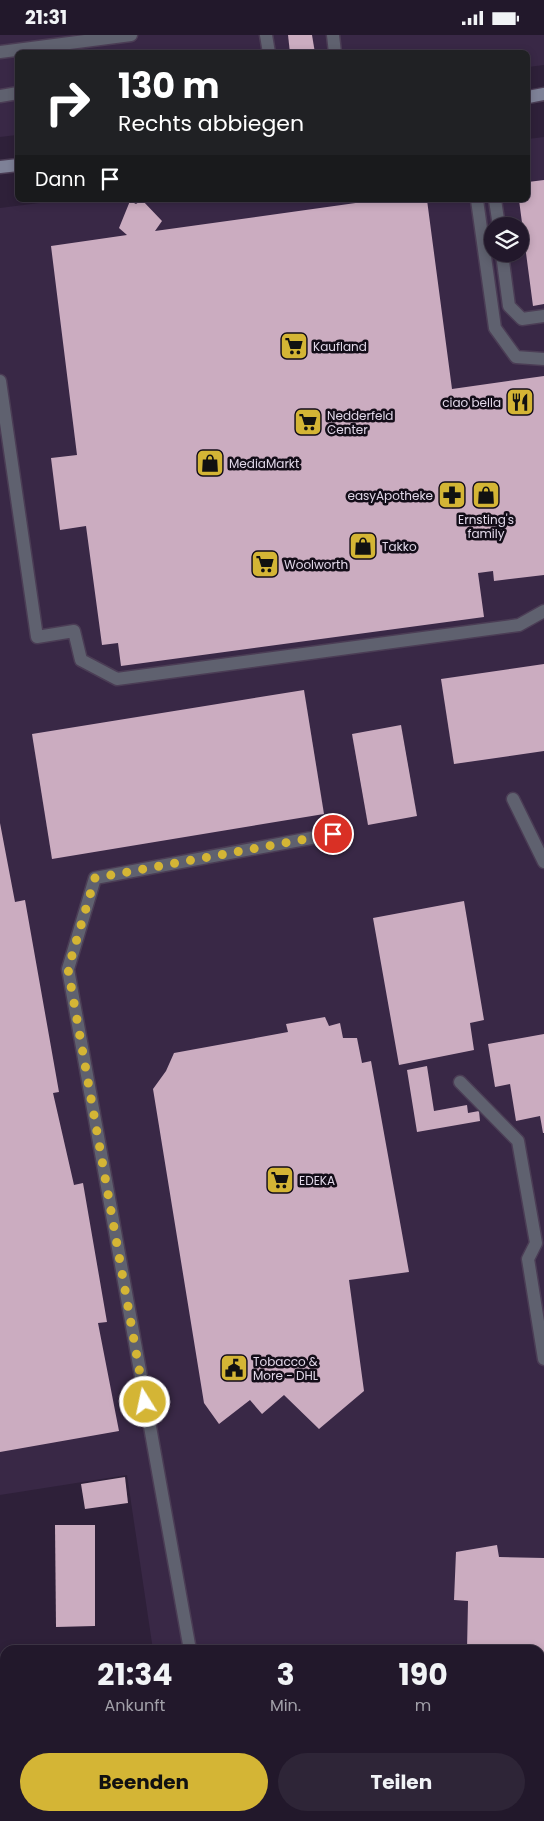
<!DOCTYPE html>
<html lang="de">
<head>
<meta charset="utf-8">
<style>
	:root { --surface:#22182b; --page:#2e2537; --text:#f1f3f6; --muted:#a2a0a9; --line:#3f3747; --accent:#d4b535 }
	body { margin:0; font-family:Poppins,sans-serif; background:var(--page); color:var(--text); height:100vh; display:flex; flex-direction:column; font-size:19px; white-space:nowrap }
	* { box-sizing:border-box; margin:0 }
	p { font-size:16px; color:var(--muted) }
	.icon { flex:none; width:28px; height:28px; fill:none; stroke:currentColor; stroke-width:2; stroke-linecap:round; stroke-linejoin:round }
	.map { position:relative; flex:1; overflow:hidden }
	.panel { position:absolute; left:0px; top:1610px; width:545px; height:176px; display:flex; flex-direction:column; background:var(--surface); border-radius:15px 15px 0 0; box-shadow:0 2px 8px #0003,0 0 0 1px var(--line) }
	.panel>* { flex:none }
	.guide { position:absolute; left:15px; top:15px; width:515px; height:152px; border-radius:8px; box-shadow:0 2px 8px #0003,0 0 0 1px var(--line); background:#202124; color:#fff; overflow:hidden }
	.buttons { position:absolute; left:484px; top:182px; display:grid; gap:10px }
	.buttons a { display:grid; place-items:center; width:45px; height:45px; border-radius:50%; background:var(--surface); box-shadow:0 2px 8px #0003,0 0 0 1px var(--line); font-size:25px }
	.pin { position:absolute; display:grid; place-items:center; width:42px; height:42px; color:#fff; margin:-21px; border:2px solid #fff; border-radius:50%; box-shadow:0 1px 5px #0007 }
	.me { position:absolute; width:55px; margin:-28px; rotate:350deg; stroke-linejoin:round; filter:drop-shadow(0 0 4px #0008) }
	.turn { display:flex; align-items:center; gap:18px; height:105px; padding:0 20px; font-size:22px }
	.turn .icon { width:65px; height:65px; stroke-width:2.5 }
	.turn b { display:block; font-size:35px; line-height:42px }
	.then { display:flex; align-items:center; height:48px; padding:0 20px; background:#0003; gap:10px; font-size:19px }
	.eta { display:flex; justify-content:space-evenly; align-items:center; height:85px; text-align:center }
	.eta b { font-size:30px; font-weight:700; line-height:35px }
	.button { display:flex; gap:10px; margin-top:auto; padding:10px 20px }
	.button a { flex:1; height:58px; border-radius:30px; background:var(--accent); color:#111; font-size:20px; font-weight:700; line-height:58px; text-align:center }
	.button a+a { background:var(--page); color:var(--text) }
	.status { display:flex; justify-content:space-between; align-items:center; height:35px; padding:0 25px; background:var(--surface); direction:ltr }
	.status svg { height:14px; fill:currentColor }
	.map>svg:first-child { display:block }
	.built { fill:#392846; fill-rule:evenodd }
	.building { fill:#cbacc0 }
	.lines { fill:none; stroke-linecap:round; stroke-linejoin:round }
	.service-casing { stroke:#4b3d55; stroke-width:15 }
	.minor-casing { stroke:#4b3d55; stroke-width:15 }
	.secondary-casing { stroke:#4b3d55; stroke-width:15 }
	.primary-casing { stroke:#4b3d55; stroke-width:15 }
	.service { stroke:#5f616f; stroke-width:12 }
	.minor { stroke:#5f616f; stroke-width:12 }
	.secondary { stroke:#7e8197; stroke-width:12 }
	.primary { stroke:#979ab6; stroke-width:12 }
	.route { stroke:#d4b535; stroke-width:9; stroke-dasharray:0 16.2 }
	.labels { text-anchor:middle; dominant-baseline:central; stroke-width:5; stroke-linejoin:round; paint-order:stroke }
	.poi-label { font-size:12px; fill:#e1d8e9; stroke:#130d18; text-anchor:start }
</style>
</head>
<body>
<div class="status"><b>21:31</b><svg viewBox="0 0 49 12"><path d="M0 12V9h3v3zM5 12V6h3v6zM10 12V3h3v9zM15 12V0h3v12zM26 1h20v11H26zM47 4h2v5h-2z"/></svg></div>
<div class="map">
<svg width="544" height="1786" viewBox="0 0 544 1786">
	<rect width="100%" height="100%" fill="#2e2039"/>
	<g class="built">
		<path d="M 0,0 L 544,0 L 544,30 L 528,32 L 528,18 L 18,18 L 17,100 L 0,102 Z"/>
		<path d="M 544,102 L 544,1628 L 540,1628 L 540,1615 L 153,1615 L 127,1440 L 0,1460 L 0,173 L 63,165 L 528,165 L 528,104 ZM 492,191 L 520,191 L 520,219 L 492,219 Z"/>
	</g>
	<g class="building">
		<path d="M 288,0 L 312,0 L 315,18 L 290,18 Z"/>
		<path d="M 544,145 L 544,269 L 533,271 L 519,165 L 528,165 L 528,147 Z"/>
		<path d="M 142,165 L 162,186 L 155,196 L 377,165 L 427,165 L 452,354 L 544,341 L 544,540 L 494,546 L 493,536 L 478,538 L 484,582 L 121,631 L 118,608 L 102,610 L 86,491 L 60,495 L 51,423 L 77,420 L 51,211 L 127,200 L 119,193 L 130,166 L 136,169 Z"/>
		<path d="M 544,629 L 544,716 L 454,729 L 441,644 Z"/>
		<path d="M 304,655 L 324,779 L 52,824 L 32,699 Z"/>
		<path d="M 401,690 L 417,781 L 368,790 L 352,699 Z"/>
		<path d="M 0,788 L 15,867 L 25,865 L 59,1057 L 53,1058 L 74,1150 L 83,1148 L 107,1287 L 98,1288 L 119,1396 L 0,1417 Z"/>
		<path d="M 464,866 L 484,985 L 470,988 L 474,1015 L 399,1030 L 373,883 Z"/>
		<path d="M 325,982 L 329,991 L 340,988 L 343,1003 L 357,1003 L 362,1028 L 371,1026 L 409,1237 L 349,1245 L 364,1356 L 319,1394 L 284,1360 L 262,1379 L 250,1365 L 219,1389 L 204,1368 L 153,1054 L 166,1036 L 174,1018 L 288,997 L 286,989 Z"/>
		<path d="M 544,999 L 544,1098 L 543,1098 L 540,1081 L 516,1086 L 510,1049 L 495,1052 L 488,1009 Z"/>
		<path d="M 427,1031 L 434,1076 L 467,1070 L 468,1078 L 479,1076 L 480,1086 L 417,1097 L 407,1035 Z"/>
		<path d="M 125,1442 L 128,1468 L 85,1474 L 81,1449 Z"/>
		<path d="M 55,1490 L 95,1490 L 95,1591 L 56,1592 Z"/>
		<path d="M 497,1510 L 499,1522 L 544,1523 L 544,1624 L 540,1623 L 540,1615 L 467,1615 L 468,1566 L 454,1565 L 456,1517 Z"/>
		<path d="M 540,1739 L 544,1743 L 544,1778 L 540,1778 Z"/>
		<rect x="105" y="1781" width="89" height="5"/>
		<path d="M 290,1781 L 302,1781 L 303,1786 L 291,1786 Z"/>
		<path d="M 317,1781 L 403,1781 L 404,1786 L 318,1786 Z"/>
		<rect x="438" y="1781" width="37" height="5"/>
	</g>
	<g class="lines">
		<g class="service-casing">
			<g id="service">
				<path d="M 266,0 L 269,18"/>
				<path d="M 333,0 L 335,18"/>
				<path d="M 0,17 L 131,0"/>
				<path d="M 0,61 L 18,58"/>
				<path d="M 477,165 L 495,293 L 516,322 L 544,324"/>
				<path d="M 495,165 L 499,191"/>
				<path d="M 502,219 L 509,271 L 522,284 L 544,281"/>
				<path d="M 0,346 L 37,602 L 74,596 L 81,625 L 117,644 L 519,590 L 544,576"/>
				<path d="M 513,764 L 544,827"/>
				<path d="M 460,1047 L 518,1106 L 536,1208 L 528,1224 L 544,1324"/>
				<path d="M 190,1615 L 68,934 L 95,843 L 333,799"/>
			</g>
		</g>
		<g class="minor-casing">
			<path id="minor" d="M 254,1781 L 255,1786"/>
		</g>
		<g class="secondary-casing">
			<g id="secondary">
				<path d="M 528,62 L 544,59"/>
				<path d="M 0,132 L 18,130"/>
			</g>
		</g>
		<g class="primary-casing">
			<g id="primary">
				<path d="M 0,1670 L 5,1670"/>
				<path d="M 540,1672 L 544,1672"/>
			</g>
		</g>
		<use href="#service" class="service"/>
		<use href="#minor" class="minor"/>
		<use href="#secondary" class="secondary"/>
		<use href="#primary" class="primary"/>
	</g>
	<g class="lines">
		<path class="route" d="M 145,1367 L 68,934 L 95,843 L 333,799"/>
	</g>
	<defs>
		<g id="supermarket-square" transform="scale(1.4375)"><rect x="-9" y="-9" width="18" height="18" rx="4" fill="#d4b535" stroke="#130d18"/><path d="M-6-5.5h2.5l.6 2H6L4.5 2H-2.5L-4.4-4H-6ZM-1.5 3.2a1.3 1.3 0 1 0 .1 0ZM3 3.2a1.3 1.3 0 1 0 .1 0Z" fill="#111"/></g>
		<g id="restaurant-square" transform="scale(1.4375)"><rect x="-9" y="-9" width="18" height="18" rx="4" fill="#d4b535" stroke="#130d18"/><path d="M-5-6h1v4h1v-4h1v4h1v-4h1v5L-1.5 .5V6h-2V.5L-5-1ZM5-6V6H3V1.5H1.5Q1.5-4 5-6Z" fill="#111"/></g>
		<g id="shop-square" transform="scale(1.4375)"><rect x="-9" y="-9" width="18" height="18" rx="4" fill="#d4b535" stroke="#130d18"/><path d="M-5-2.5h2.3a2.7 3.5 0 0 1 5.4 0H5L5.5 6h-11ZM-1.5-2.5h3a1.5 2.3 0 0 0-3 0Z" fill="#111"/></g>
		<g id="pharmacy-square" transform="scale(1.4375)"><rect x="-9" y="-9" width="18" height="18" rx="4" fill="#d4b535" stroke="#130d18"/><path d="M-2-6h4v4h4v4h-4v4h-4v-4h-4v-4h4Z" fill="#111"/></g>
		<g id="civic-square" transform="scale(1.4375)"><rect x="-9" y="-9" width="18" height="18" rx="4" fill="#d4b535" stroke="#130d18"/><path d="M-.6-6.5H3V-4.5H.6V-3L4-1V1h2V6H-6V1h2V-1L-.6-3ZM-1.2 2.5V6h2.4V2.5Z" fill="#111"/></g>
	</defs>
	<g fill-rule="evenodd">
		<use href="#supermarket-square" x="294" y="311"/>
		<use href="#restaurant-square" x="520" y="367"/>
		<use href="#supermarket-square" x="308" y="387"/>
		<use href="#shop-square" x="210" y="428"/>
		<use href="#pharmacy-square" x="452" y="460"/>
		<use href="#shop-square" x="486" y="460"/>
		<use href="#shop-square" x="363" y="511"/>
		<use href="#supermarket-square" x="265" y="529"/>
		<use href="#supermarket-square" x="280" y="1145"/>
		<use href="#civic-square" x="234" y="1333"/>
	</g>
	<g class="labels">
		<g class="poi-label">
			<text x="313" y="311">Kaufland</text>
			<text x="501" y="367" text-anchor="end">ciao bella</text>
			<text x="327" y="380">Nedderfeld<tspan x="327" dy="14">Center</tspan></text>
			<text x="229" y="428">MediaMarkt</text>
			<text x="433" y="460" text-anchor="end">easyApotheke</text>
			<text x="486" y="484" text-anchor="middle">Ernsting's<tspan x="486" dy="14">family</tspan></text>
			<text x="382" y="511">Takko</text>
			<text x="284" y="529">Woolworth</text>
			<text x="299" y="1145">EDEKA</text>
			<text x="253" y="1326">Tobacco &amp;<tspan x="253" dy="14">More - DHL</tspan></text>
		</g>
	</g>
</svg>
<div class="buttons">
<a><svg class="icon" aria-label="layers" viewBox="0 0 24 24"><path d="M12 4l9 5-9 5-9-5zM3 14l9 5 9-5"/></svg></a>
</div>
<div class="pin" style="left:333px;top:799px;background:#d93025"><svg class="icon" aria-label="arrive" viewBox="0 0 24 24"><path d="M6 21V4h12l-3 4 3 4H6"/></svg></div>
<svg class="me" style="left:145px;top:1367px" viewBox="-20 -20 40 40"><circle r="17" fill="#d4b535" stroke="#fff" stroke-width="3"/><path d="M0-11L8 9 0 5-8 9z" fill="#fff"/></svg>
<div class="guide">
<div class="turn"><svg class="icon" aria-label="right" viewBox="0 0 24 24"><path d="M7 20v-9h11M14 6l5 5-5 5"/></svg><div><b>130 m</b>Rechts abbiegen</div></div>
<div class="then">Dann<svg class="icon" aria-label="arrive" viewBox="0 0 24 24"><path d="M6 21V4h12l-3 4 3 4H6"/></svg></div>
</div>
<section class="panel">
<div class="eta">
<div><b>21:34</b><p>Ankunft</p></div>
<div><b>3</b><p>Min.</p></div>
<div><b>190</b><p>m</p></div>
</div>
<div class="button"><a>Beenden</a><a>Teilen</a></div>
</section>
</div>
</body>
</html>
